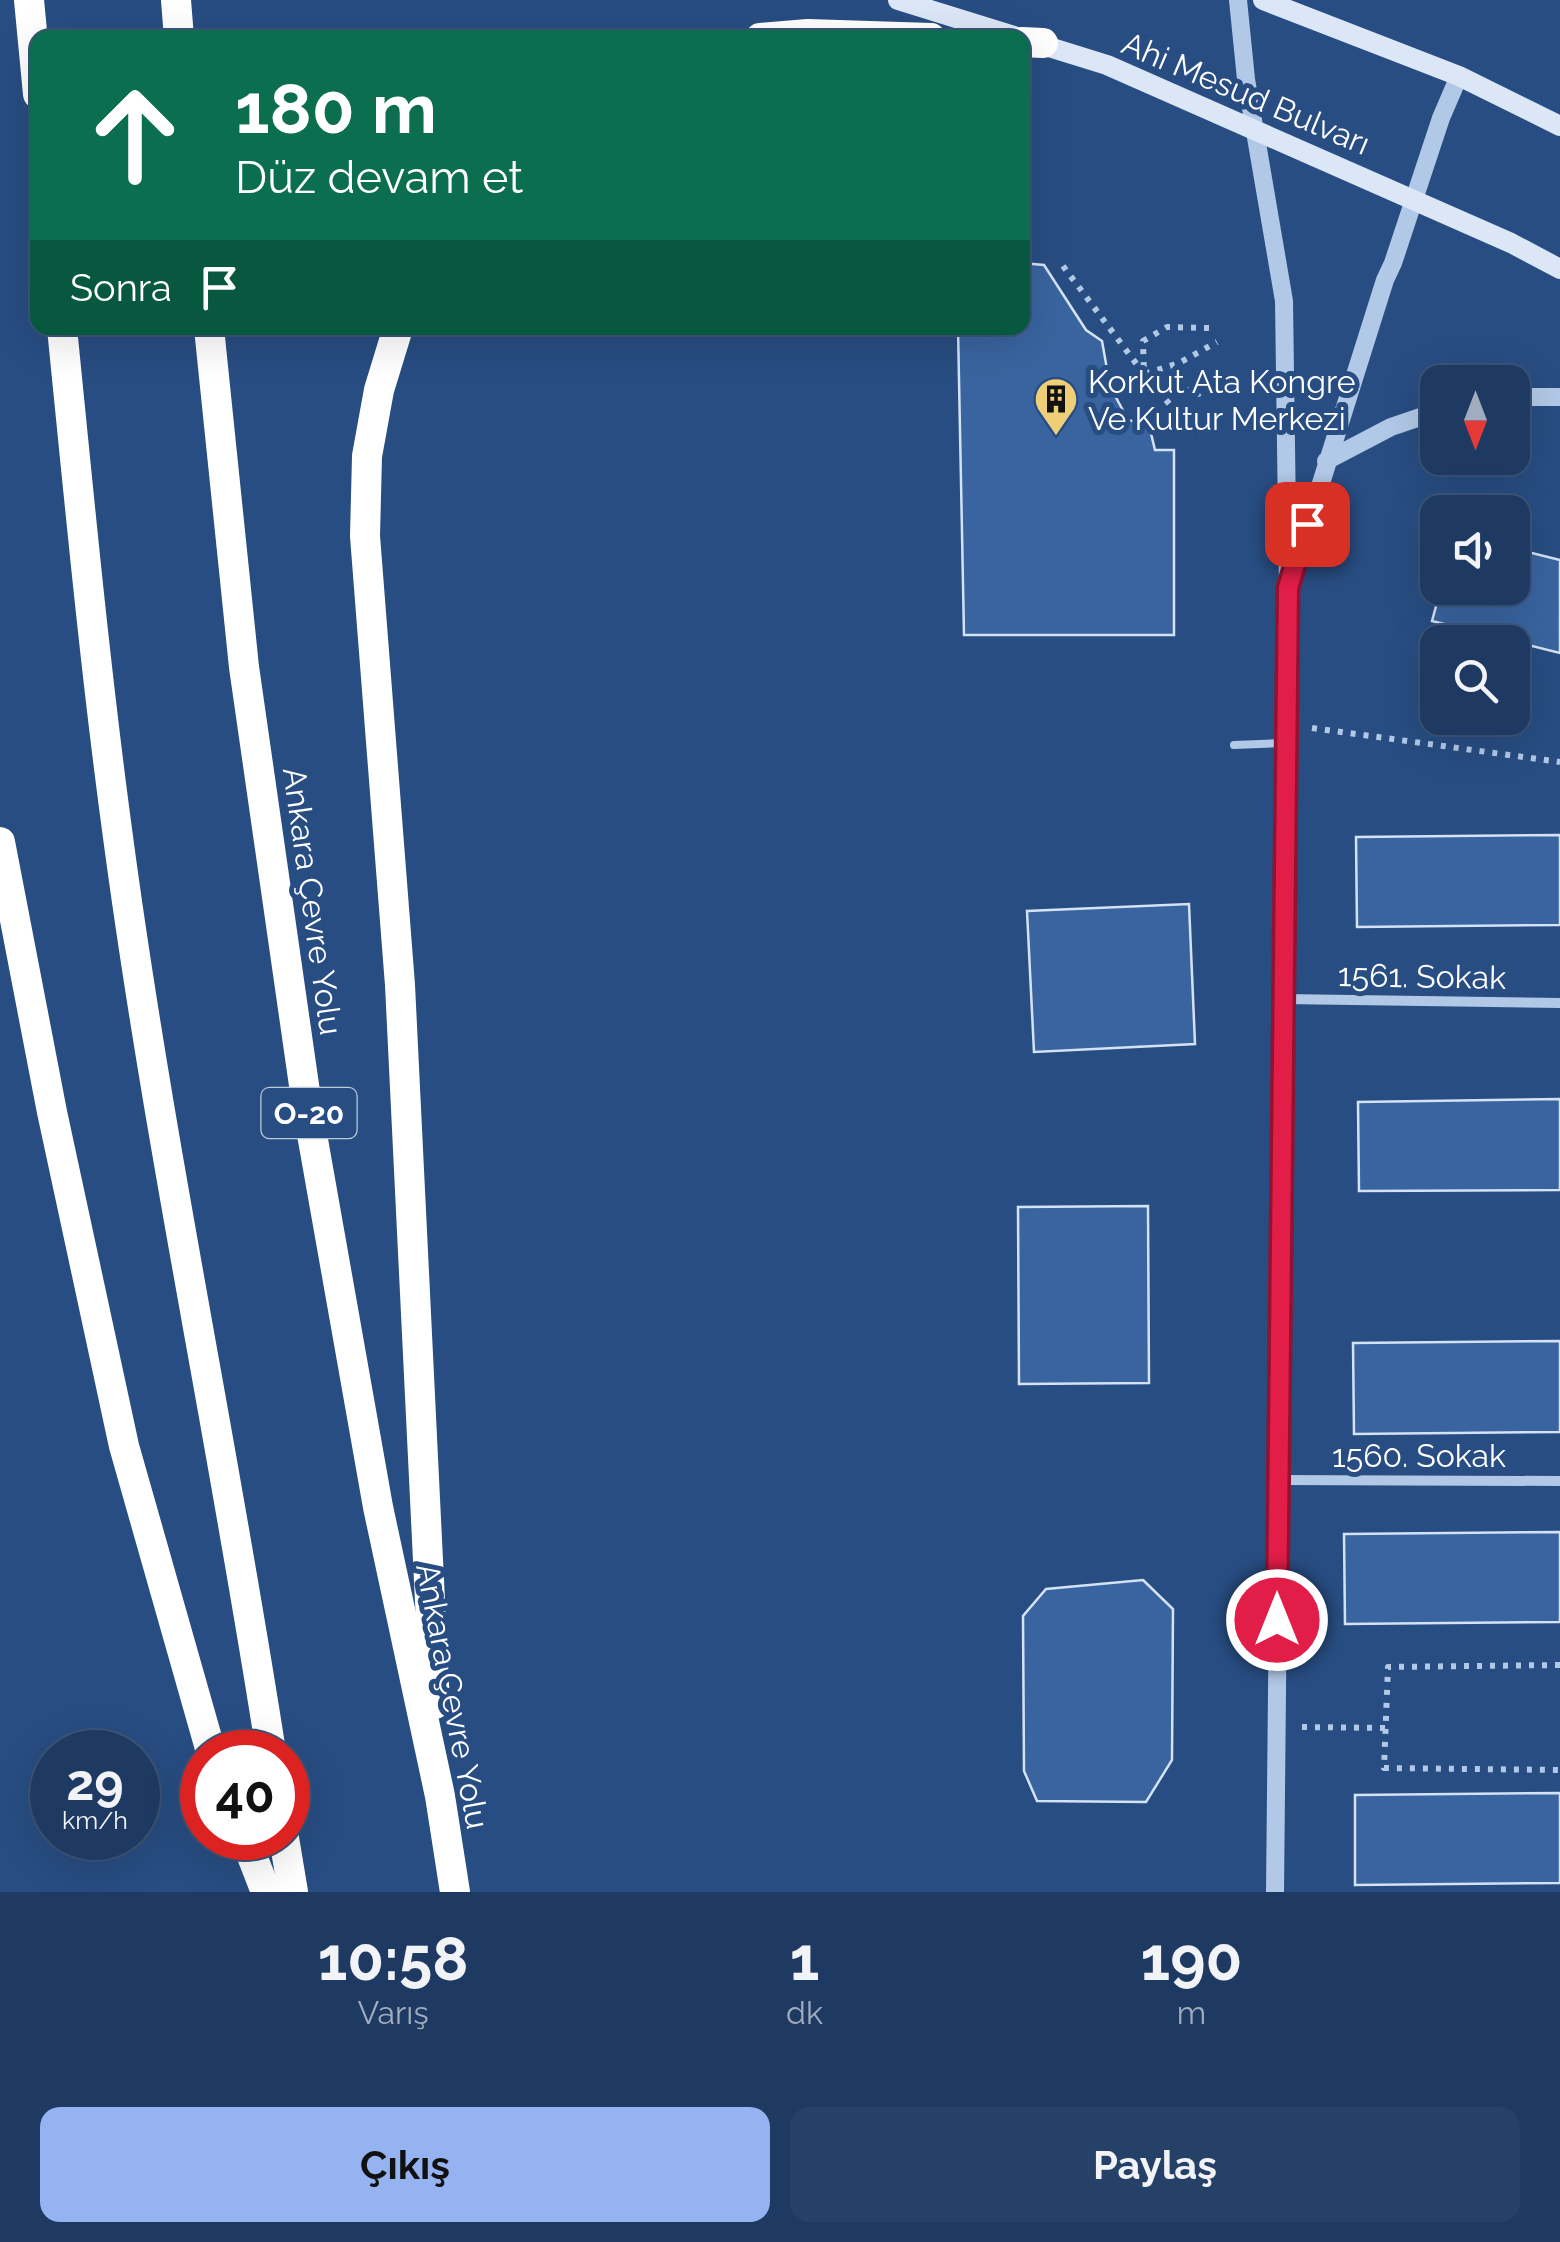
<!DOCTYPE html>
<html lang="tr">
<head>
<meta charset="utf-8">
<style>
	:root { --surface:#1e3a62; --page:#264168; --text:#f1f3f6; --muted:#a1adbe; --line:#3c5477; --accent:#95b2f1 }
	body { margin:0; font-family:Raleway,sans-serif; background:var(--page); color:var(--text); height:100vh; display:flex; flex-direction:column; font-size:38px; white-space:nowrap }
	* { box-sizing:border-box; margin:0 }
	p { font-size:32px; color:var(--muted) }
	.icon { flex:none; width:55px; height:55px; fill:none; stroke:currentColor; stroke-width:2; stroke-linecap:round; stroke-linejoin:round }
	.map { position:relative; height:1892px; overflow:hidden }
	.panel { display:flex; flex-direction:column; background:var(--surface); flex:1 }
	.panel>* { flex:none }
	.guide { position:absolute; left:30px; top:30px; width:1000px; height:305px; border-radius:20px; box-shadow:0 10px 40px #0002,0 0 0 2px var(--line); background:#0b6e4f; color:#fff; overflow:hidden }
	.needle { width:65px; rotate:180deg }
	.buttons { position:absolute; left:1420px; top:365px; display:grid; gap:20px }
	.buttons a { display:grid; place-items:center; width:110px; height:110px; border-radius:20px; background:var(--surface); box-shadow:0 10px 40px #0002,0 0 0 2px var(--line); font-size:50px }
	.speed { position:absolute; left:30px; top:1730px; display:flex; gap:20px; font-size:50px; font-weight:700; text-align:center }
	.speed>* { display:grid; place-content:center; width:130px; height:130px; border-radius:50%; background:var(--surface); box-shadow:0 10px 40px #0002,0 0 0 2px var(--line); line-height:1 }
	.speed small { font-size:25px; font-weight:400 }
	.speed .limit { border:15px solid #d22; background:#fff; color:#111 }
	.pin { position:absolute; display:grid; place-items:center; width:85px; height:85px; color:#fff; margin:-42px; border-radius:20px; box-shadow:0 5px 15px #0006 }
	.me { position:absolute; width:110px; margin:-55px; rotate:0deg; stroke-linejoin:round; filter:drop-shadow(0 0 8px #0008) }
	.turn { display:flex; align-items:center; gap:35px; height:210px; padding:0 40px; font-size:45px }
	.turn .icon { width:130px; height:130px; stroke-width:2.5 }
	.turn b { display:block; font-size:70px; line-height:85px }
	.then { display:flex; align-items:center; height:95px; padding:0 40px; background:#0003; gap:20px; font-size:38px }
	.eta { display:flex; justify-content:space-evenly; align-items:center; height:170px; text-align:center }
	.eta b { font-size:60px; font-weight:700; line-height:70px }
	.primary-button { display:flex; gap:20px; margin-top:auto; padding:20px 40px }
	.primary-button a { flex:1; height:115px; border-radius:20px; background:var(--accent); color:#111; font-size:40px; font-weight:700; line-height:115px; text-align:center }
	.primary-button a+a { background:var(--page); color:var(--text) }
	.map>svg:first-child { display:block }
	.building { fill:#39649f; stroke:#d4e2f5; stroke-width:2.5 }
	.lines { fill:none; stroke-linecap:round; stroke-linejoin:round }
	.path { stroke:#b1c8e6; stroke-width:6; stroke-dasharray:5 8; stroke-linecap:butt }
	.service { stroke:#b1c8e6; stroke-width:8 }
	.minor { stroke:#b1c8e6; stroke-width:10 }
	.tertiary { stroke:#b1c8e6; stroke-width:18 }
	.secondary { stroke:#dbe6f6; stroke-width:20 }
	.motorway { stroke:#fff; stroke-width:30 }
	.route-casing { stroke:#92132f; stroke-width:25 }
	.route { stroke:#e11d48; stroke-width:18 }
	.labels { text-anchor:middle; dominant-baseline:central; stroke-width:10; stroke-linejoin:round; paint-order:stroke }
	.shield { fill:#284d82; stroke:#becada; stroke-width:2.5 }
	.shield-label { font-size:30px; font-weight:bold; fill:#fff }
	.street-label { font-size:32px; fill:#fff; stroke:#284d82 }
	.poi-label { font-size:32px; fill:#fff; stroke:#284d82; text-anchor:start }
</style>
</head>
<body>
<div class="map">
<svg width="1560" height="1892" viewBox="0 0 1560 1892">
	<rect width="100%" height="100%" fill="#284d82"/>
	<g class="building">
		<path d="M 1022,263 L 1044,265 L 1086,330 L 1102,341 L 1110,386 L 1128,420 L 1149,425 L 1155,450 L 1174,450 L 1174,635 L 964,635 L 958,328 L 1022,328 Z"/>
		<path d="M 1512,548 L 1560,560 L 1560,653 L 1432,621 L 1441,588 L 1512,588 Z"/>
		<path d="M 1560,835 L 1560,925 L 1357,927 L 1356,837 Z"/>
		<path d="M 1189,904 L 1195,1044 L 1034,1052 L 1027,911 Z"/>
		<path d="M 1560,1099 L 1560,1190 L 1359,1191 L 1358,1102 Z"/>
		<path d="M 1148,1206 L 1149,1383 L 1019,1384 L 1018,1207 Z"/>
		<path d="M 1560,1341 L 1560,1432 L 1354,1434 L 1353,1343 Z"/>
		<path d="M 1560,1532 L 1560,1622 L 1345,1624 L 1344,1534 Z"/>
		<path d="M 1143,1580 L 1173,1609 L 1172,1760 L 1146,1802 L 1037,1801 L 1024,1771 L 1023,1616 L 1046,1589 Z"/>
		<path d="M 1560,1793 L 1560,1883 L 1355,1885 L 1355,1795 Z"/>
	</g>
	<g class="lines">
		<g class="path">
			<path d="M 1063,266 L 1144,374 L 1194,433"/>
			<path d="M 1209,328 L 1167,327 L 1143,341 L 1144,374 L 1179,363 L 1217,342"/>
			<path d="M 1110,386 L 1144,374 L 1198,394 L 1237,378"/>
			<path d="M 1312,728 L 1560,762"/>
			<path d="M 1560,1665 L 1388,1667 L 1384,1768 L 1560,1770"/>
			<path d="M 1302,1727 L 1386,1728"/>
		</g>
		<path class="service" d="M 1234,745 L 1285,743"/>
		<g class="minor">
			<path d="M 1283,999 L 1560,1003"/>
			<path d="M 1278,1480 L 1560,1481"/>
		</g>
		<g class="tertiary">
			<path d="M 1238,0 L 1246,79 L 1284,301 L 1288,588 L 1275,1892"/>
			<path d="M 1512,397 L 1560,397"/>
			<path d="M 1326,461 L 1391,427 L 1438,411"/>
			<path d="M 1294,569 L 1385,280 L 1393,263 L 1441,118 L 1459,76"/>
		</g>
		<g class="secondary">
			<path d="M 898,0 L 1107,65 L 1511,243 L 1560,269"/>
			<path d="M 1263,0 L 1459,76 L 1560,126"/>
		</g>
		<g class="motorway">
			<path d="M 29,0 L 38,94"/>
			<path d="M 176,0 L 179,38"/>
			<path d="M 760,38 L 808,34 L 931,38"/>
			<path d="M 1022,42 L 1043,43"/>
			<path d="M 62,328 C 79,497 95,668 118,837 C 159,1144 224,1447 271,1752"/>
			<path d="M 209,328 L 244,667 L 307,1106 L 378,1507 L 440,1796 L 455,1892"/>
			<path d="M 398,328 L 379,390 L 367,456 L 365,536 L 400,985 L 435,1704"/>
			<path d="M 0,842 L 52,1112 L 124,1446 L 211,1752"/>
			<path d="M 245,1838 L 266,1892"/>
			<path d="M 284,1838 L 293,1892"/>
		</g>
	</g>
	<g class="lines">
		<g class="route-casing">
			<path id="route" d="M 1277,1620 L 1288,588 L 1307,524"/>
		</g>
		<use href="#route" class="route"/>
	</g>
	<defs>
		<g id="building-pin" transform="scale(2.25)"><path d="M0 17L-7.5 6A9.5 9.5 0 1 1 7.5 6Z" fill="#eecf78" stroke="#284d82"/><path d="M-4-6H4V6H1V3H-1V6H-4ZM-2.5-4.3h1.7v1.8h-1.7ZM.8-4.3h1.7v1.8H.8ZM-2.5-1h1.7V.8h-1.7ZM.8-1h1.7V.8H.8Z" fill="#111"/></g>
	</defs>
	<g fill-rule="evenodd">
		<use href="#building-pin" x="1056" y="399"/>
	</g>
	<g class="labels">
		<rect class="shield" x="261.5" y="1088" width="95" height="50" rx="8"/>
		<g class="shield-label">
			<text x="309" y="1113">O-20</text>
		</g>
		<g class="street-label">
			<text transform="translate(1246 93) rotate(23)">Ahi Mesud Bulvarı</text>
			<text transform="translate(313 901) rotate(82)">Ankara Çevre Yolu</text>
			<text transform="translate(1422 976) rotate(1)">1561. Sokak</text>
			<text x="1419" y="1455">1560. Sokak</text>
			<text transform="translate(453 1696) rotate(79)">Ankara Çevre Yolu</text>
		</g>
		<g class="poi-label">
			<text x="1088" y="381">Korkut Ata Kongre<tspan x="1088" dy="37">Ve Kultur Merkezi</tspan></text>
		</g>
	</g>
</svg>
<div class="buttons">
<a><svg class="needle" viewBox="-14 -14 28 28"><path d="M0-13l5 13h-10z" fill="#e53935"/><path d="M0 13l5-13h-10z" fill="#a1adbe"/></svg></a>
<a><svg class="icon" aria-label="sound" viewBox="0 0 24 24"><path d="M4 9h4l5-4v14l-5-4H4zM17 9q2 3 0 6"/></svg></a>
<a><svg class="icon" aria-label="search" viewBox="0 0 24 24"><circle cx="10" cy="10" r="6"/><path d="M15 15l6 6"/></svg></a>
</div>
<div class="speed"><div>29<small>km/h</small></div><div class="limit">40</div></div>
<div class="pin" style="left:1307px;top:524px;background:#d93025"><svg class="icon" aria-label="arrive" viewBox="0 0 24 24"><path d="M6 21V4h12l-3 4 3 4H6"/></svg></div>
<svg class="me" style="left:1277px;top:1620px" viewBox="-20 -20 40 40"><circle r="17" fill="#e11d48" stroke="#fff" stroke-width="3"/><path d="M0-11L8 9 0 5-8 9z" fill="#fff"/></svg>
<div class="guide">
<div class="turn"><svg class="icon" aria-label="ahead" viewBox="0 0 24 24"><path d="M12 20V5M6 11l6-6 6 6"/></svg><div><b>180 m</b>Düz devam et</div></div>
<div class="then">Sonra<svg class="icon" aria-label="arrive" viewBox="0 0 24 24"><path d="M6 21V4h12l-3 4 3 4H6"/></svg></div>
</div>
</div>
<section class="panel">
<div class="eta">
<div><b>10:58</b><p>Varış</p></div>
<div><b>1</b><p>dk</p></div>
<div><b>190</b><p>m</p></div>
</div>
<div class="primary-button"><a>Çıkış</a><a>Paylaş</a></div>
</section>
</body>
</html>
